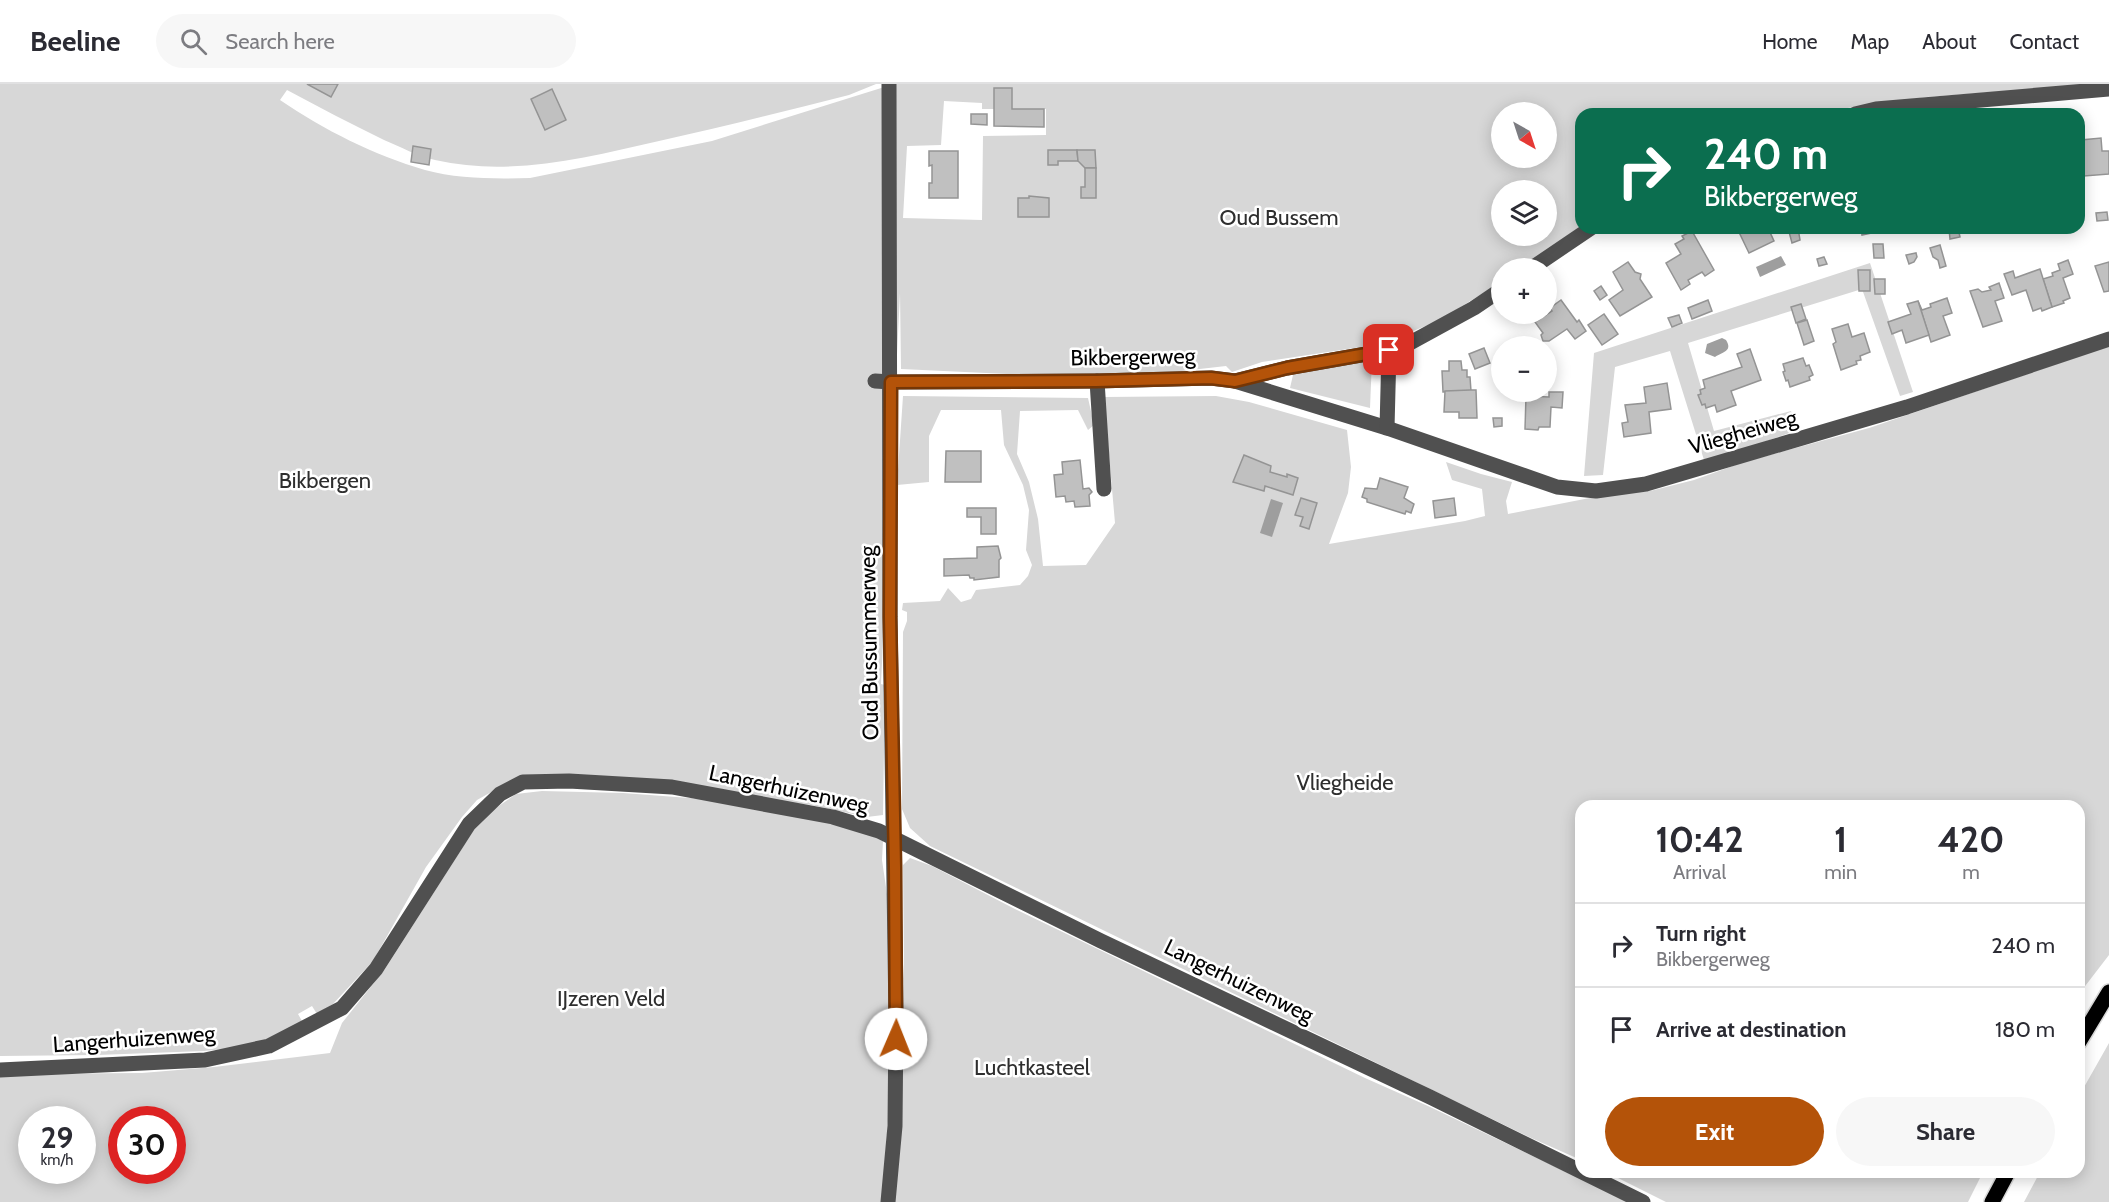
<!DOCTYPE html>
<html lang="en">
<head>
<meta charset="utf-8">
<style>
	:root { --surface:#fff; --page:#f7f7f7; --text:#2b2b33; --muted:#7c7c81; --line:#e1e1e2; --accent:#b45309 }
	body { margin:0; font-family:Cabin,sans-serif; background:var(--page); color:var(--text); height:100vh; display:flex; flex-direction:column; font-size:22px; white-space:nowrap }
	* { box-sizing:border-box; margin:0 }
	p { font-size:20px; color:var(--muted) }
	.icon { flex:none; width:33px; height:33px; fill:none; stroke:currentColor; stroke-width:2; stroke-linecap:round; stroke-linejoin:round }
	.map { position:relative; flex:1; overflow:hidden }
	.panel { position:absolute; left:1575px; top:716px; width:510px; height:378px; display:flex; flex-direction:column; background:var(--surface); border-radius:18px; box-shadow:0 3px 15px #0003 }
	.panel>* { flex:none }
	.banner { position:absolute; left:1575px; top:24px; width:510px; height:126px; border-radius:18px; box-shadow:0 3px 15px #0003; background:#0b6e4f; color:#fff; overflow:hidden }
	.needle { width:39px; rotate:141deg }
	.controls { position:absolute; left:1491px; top:18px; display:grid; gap:12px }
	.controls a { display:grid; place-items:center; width:66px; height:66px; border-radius:50%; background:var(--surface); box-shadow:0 3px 15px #0003; font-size:30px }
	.speed { position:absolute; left:18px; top:1022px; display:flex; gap:12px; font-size:30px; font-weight:700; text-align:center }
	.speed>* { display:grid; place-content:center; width:78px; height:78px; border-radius:50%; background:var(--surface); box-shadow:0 3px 15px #0003; line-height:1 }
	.speed small { font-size:15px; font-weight:400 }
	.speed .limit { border:9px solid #d22; background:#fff; color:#111 }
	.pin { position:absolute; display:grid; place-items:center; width:51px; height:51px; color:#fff; margin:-26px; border-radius:12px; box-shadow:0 3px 9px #0006 }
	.me { position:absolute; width:66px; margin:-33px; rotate:1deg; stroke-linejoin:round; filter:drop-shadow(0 0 4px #0008) }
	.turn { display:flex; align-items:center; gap:21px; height:126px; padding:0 30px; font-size:27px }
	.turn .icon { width:78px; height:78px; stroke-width:2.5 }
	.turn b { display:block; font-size:42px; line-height:51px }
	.eta { display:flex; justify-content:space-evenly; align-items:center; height:102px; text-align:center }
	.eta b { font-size:36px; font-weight:700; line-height:42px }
	.cta { display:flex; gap:12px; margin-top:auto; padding:12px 30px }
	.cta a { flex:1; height:69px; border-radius:36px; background:var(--accent); color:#fff; font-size:24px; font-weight:700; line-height:69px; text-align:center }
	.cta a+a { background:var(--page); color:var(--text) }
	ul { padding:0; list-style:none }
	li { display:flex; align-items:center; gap:18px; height:84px; padding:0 30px; border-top:2px solid var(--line) }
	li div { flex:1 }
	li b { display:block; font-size:22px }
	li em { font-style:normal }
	header { display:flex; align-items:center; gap:36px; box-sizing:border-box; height:84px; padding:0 30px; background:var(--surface); border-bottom:2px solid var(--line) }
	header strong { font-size:28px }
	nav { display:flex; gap:33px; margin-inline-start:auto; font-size:21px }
	.search { width:420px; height:54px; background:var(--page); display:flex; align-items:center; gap:15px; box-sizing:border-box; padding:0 21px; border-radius:33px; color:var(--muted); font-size:22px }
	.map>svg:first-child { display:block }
	.green { fill:#d7d7d7; fill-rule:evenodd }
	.water { fill:#9e9e9e }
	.building { fill:#c0c0c0; stroke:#949494; stroke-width:1.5 }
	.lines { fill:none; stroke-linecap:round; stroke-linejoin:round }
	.major-casing { stroke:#dbdbdb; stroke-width:18 }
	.minor { stroke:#505050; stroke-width:15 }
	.major { stroke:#000; stroke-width:15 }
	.route-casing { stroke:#753606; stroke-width:15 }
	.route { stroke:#b45309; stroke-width:10 }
	.labels { text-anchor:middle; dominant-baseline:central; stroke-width:5; stroke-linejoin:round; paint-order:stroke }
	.park-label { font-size:22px; fill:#2e2e2e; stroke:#fff }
	.street-label { font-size:22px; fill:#000; stroke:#fff }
</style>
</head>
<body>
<header>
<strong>Beeline</strong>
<div class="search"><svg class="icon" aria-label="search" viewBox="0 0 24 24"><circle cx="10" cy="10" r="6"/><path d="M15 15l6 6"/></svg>Search here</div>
<nav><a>Home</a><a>Map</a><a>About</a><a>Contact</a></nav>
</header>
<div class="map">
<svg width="2109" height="1118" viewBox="0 0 2109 1118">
	<rect width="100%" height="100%" fill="#fff"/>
	<g class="green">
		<path d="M 0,0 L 876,0 L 849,11 C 786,27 722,43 659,57 C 585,74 510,93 435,76 C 417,72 401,63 384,56 C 351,40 319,23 287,6 L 280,16 C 324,46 374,71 425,86 C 458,95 496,95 530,94 L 712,57 L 894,0 L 2102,0 L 1927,13 L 1826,27 L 1818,30 L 1581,30 L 1581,142 L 1578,144 L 1521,184 L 1502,184 L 1501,198 L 1438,237 L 1381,260 L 1262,278 L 1232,288 L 1226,282 L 1182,287 L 1049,292 L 901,285 L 900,209 L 881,600 L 885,601 L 883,731 L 867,733 L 811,721 L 568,692 L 520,692 L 477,716 L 462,733 L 426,783 L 373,877 L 333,920 L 317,930 L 312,922 L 298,930 L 302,937 L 292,946 L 244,963 L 204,967 L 97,971 L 0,972 ZM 944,17 L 982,19 L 982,25 L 1046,25 L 1046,51 L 983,52 L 982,136 L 903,134 L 907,62 L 941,61 ZM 1502,28 L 1546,28 L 1546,74 L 1502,74 ZM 1502,106 L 1546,106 L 1546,152 L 1502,152 Z"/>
		<path d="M 1870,179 L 1913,308 L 1900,312 L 1862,205 L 1688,259 L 1714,347 L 1791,327 L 1798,346 L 1733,369 L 1704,376 L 1670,267 L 1615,283 L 1603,391 L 1584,392 L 1594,269 Z"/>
		<path d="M 2109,262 L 2109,871 L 2079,910 L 2079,722 L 1581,722 L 1581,1076 L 1529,1053 L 930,762 L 910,744 L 902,725 L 903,548 L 907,537 L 907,528 L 902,526 L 903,519 L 940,517 L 948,504 L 961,518 L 971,515 L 976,506 L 1020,501 L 1028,492 L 1032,481 L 1026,466 L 1029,426 L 1023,401 L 1004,361 L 1001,326 L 941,326 L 929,352 L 929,398 L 897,401 L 903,312 L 1088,314 L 1094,341 L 1088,346 L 1078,326 L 1020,327 L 1017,370 L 1029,398 L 1038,435 L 1043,482 L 1086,481 L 1115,439 L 1104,313 L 1216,312 L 1249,318 L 1347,346 L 1351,383 L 1348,409 L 1329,460 L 1465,437 L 1485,432 L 1482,405 L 1452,396 L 1446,378 L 1481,390 L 1512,398 L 1506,417 L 1508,430 L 1605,411 L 1650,407 L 1694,396 L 1744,378 L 1869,344 Z"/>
		<path d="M 1372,275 L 1370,324 L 1290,304 L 1293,291 Z"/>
		<path d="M 542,707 L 623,709 L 756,719 L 859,744 L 883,757 L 882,776 L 890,831 L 890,1009 L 882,1118 L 0,1118 L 0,990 L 142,989 L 214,983 L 330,969 L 342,939 L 385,885 L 475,744 L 493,726 L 516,710 ZM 32,1035 L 82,1035 L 82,1086 L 32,1086 ZM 122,1035 L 172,1035 L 172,1086 L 122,1086 Z"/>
		<path d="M 910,774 L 932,782 L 1013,824 L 1365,994 L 1428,1022 L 1629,1118 L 888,1118 L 904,880 L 903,781 Z"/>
		<path d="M 2109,959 L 2109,1118 L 2024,1118 L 2040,1088 L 2079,1088 L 2079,1012 Z"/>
		<path d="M 1606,1088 L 1983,1088 L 1968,1118 L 1666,1118 Z"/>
	</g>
	<g class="water">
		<path d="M 1781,172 L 1786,181 L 1760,193 L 1756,183 Z"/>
		<path d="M 1722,254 L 1726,256 C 1733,267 1723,268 1715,273 L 1705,269 L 1707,260 Z"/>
		<path d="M 1271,415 L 1283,419 L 1272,453 L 1260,449 Z"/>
	</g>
	<g class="building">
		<path d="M 307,0 L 338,0 L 331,13 Z"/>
		<path d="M 994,4 L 1012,4 L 1012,25 L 1044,25 L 1044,43 L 994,42 Z"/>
		<path d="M 552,5 L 566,36 L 545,46 L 531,15 Z"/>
		<path d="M 971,30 L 987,30 L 987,41 L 971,40 Z"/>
		<path d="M 2101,54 L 2102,67 L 2109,67 L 2109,90 L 2084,92 L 2081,56 Z"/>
		<path d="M 413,62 L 431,65 L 429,81 L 411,78 Z"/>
		<path d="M 1048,66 L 1077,66 L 1078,77 L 1058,77 L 1058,81 L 1048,81 Z"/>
		<path d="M 1077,66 L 1095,66 L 1096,84 L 1085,84 L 1078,77 Z"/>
		<path d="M 929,67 L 958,67 L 958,114 L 929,114 L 929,99 L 932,99 L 932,81 L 929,82 Z"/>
		<path d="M 1085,84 L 1096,84 L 1096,114 L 1081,114 L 1081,103 L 1085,103 Z"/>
		<path d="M 1029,112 L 1049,114 L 1049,133 L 1018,133 L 1018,114 L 1029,114 Z"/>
		<path d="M 2107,128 L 2108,136 L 2097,137 L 2096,129 Z"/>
		<path d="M 1737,144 L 1768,144 L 1774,157 L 1749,169 Z"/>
		<path d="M 1788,144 L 1798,144 L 1800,156 L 1792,159 Z"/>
		<path d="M 1861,144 L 1871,144 L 1872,149 L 1862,151 Z"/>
		<path d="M 1958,144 L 1960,153 L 1950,155 L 1949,145 Z"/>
		<path d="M 1692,147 L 1714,186 L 1705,192 L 1702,188 L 1688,196 L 1690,200 L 1681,206 L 1666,179 L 1681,170 L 1675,160 L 1684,155 L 1682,152 Z"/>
		<path d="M 1873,160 L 1883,160 L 1884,174 L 1874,174 Z"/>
		<path d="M 1940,161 L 1946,182 L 1940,184 L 1938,176 L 1933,173 L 1930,164 Z"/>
		<path d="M 1916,169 L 1917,173 L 1914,178 L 1909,180 L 1906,171 Z"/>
		<path d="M 1824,173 L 1827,180 L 1819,182 L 1817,175 Z"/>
		<path d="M 2068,176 L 2073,190 L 2063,194 L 2070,214 L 2063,217 L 2064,219 L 2052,223 L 2043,195 L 2053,192 L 2052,189 L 2060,186 L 2058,180 Z"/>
		<path d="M 1628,178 L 1635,188 L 1641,190 L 1640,195 L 1652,213 L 1620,232 L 1609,216 L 1623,206 L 1613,188 Z"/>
		<path d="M 2109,178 L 2109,207 L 2104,208 L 2095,182 Z"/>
		<path d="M 2040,185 L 2052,223 L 2042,227 L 2041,224 L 2033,227 L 2026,206 L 2012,211 L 2004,190 L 2013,187 L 2015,194 Z"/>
		<path d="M 1858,186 L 1870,186 L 1870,207 L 1859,207 Z"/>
		<path d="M 1874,195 L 1885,195 L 1885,210 L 1875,210 Z"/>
		<path d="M 1999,199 L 2004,214 L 1995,217 L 2002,237 L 1983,243 L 1970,207 L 1978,205 L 1982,208 L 1991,206 L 1989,203 Z"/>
		<path d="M 1601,202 L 1607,211 L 1600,216 L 1594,207 Z"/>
		<path d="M 1947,214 L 1952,229 L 1943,232 L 1950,251 L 1931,258 L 1918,217 L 1922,226 L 1931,223 L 1930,220 Z"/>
		<path d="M 1561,216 L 1577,238 L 1579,236 L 1586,247 L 1575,255 L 1567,245 L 1549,257 L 1543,257 L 1541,251 L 1543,249 L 1535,238 L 1552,227 L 1550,224 Z"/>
		<path d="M 1708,216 L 1712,227 L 1692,235 L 1688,224 Z"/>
		<path d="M 1918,217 L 1929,251 L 1906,259 L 1902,246 L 1892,250 L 1888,238 L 1911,230 L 1907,220 Z"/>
		<path d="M 1801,220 L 1806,235 L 1796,239 L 1791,223 Z"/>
		<path d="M 1604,230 L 1618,250 L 1602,261 L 1588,241 Z"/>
		<path d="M 1679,231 L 1682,239 L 1672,243 L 1668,234 Z"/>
		<path d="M 1807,236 L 1814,257 L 1804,261 L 1797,239 Z"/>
		<path d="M 1848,240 L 1852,253 L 1864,249 L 1870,268 L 1860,272 L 1861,276 L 1856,277 L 1857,280 L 1841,286 L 1833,260 L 1836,258 L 1832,245 Z"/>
		<path d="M 1484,264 L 1490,279 L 1475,285 L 1469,270 Z"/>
		<path d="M 1750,265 L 1761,296 L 1731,307 L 1736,321 L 1717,328 L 1715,321 L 1706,324 L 1705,320 L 1702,321 L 1698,311 L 1701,310 L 1700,306 L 1705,304 L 1703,296 L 1742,283 L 1737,270 Z"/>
		<path d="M 1803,274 L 1806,282 L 1809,281 L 1813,291 L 1809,293 L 1810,296 L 1790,303 L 1788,296 L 1786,297 L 1783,288 L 1785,287 L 1783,280 Z"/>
		<path d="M 1449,277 L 1461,277 L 1462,286 L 1467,286 L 1467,293 L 1470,293 L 1471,307 L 1443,308 L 1442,287 L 1449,287 Z"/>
		<path d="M 1667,299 L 1671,325 L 1649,328 L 1651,349 L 1624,353 L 1622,339 L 1628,338 L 1625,321 L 1646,319 L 1644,303 Z"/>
		<path d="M 1470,306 L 1476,306 L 1477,334 L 1459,334 L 1459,328 L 1444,328 L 1445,307 Z"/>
		<path d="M 1549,308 L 1563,308 L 1562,324 L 1551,323 L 1550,343 L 1539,343 L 1538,346 L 1525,345 L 1526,312 L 1549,313 Z"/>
		<path d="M 1493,334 L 1502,334 L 1502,342 L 1494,343 Z"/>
		<path d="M 946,367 L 981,367 L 981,398 L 945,398 Z"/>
		<path d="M 1244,371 L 1271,382 L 1270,388 L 1287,393 L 1287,390 L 1298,394 L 1293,411 L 1265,402 L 1264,407 L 1233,398 Z"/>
		<path d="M 1080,376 L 1083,405 L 1089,404 L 1092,408 L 1089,411 L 1090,422 L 1075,423 L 1074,417 L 1066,418 L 1065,412 L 1056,413 L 1054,391 L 1063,390 L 1062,378 Z"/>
		<path d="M 1380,394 L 1408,403 L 1404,414 L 1414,420 L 1411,429 L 1406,427 L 1405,430 L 1367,418 L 1367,415 L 1362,413 L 1365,404 L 1377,405 Z"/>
		<path d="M 1301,414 L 1317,419 L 1309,445 L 1300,442 L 1303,433 L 1295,431 Z"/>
		<path d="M 1454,414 L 1456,431 L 1435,434 L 1433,417 Z"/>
		<path d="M 967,424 L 996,424 L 996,450 L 981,450 L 981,433 L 967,433 Z"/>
		<path d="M 998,462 L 1001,474 L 999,476 L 999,493 L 974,496 L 974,494 L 970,494 L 969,491 L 944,492 L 944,475 L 977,474 L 977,463 Z"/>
	</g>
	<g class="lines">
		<g class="major-casing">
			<g id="major">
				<path d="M 2079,958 L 2109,908"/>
				<path d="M 1992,1118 L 2008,1088"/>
			</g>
		</g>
		<g class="minor">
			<path d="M 1855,30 L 1876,25 L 2109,5"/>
			<path d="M 1532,184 L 1591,144"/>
			<path d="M 875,297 L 891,298 L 1097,297 L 1211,294 L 1235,297 L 1287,284 L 1389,266 L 1410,259 L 1474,224 L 1502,205"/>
			<path d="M 1097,297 L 1104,405"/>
			<path d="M 1235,297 L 1387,344 L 1557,403 L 1596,407 L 1646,400 L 1907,323 L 2109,255"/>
			<path d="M 1387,344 L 1389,266"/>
			<path d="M 0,986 L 205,976 L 269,962 L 342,924 L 376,885 L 469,740 L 500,710 L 523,698 L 569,697 L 672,703 L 833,733 L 879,747 L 1101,857 L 1430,1013 L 1643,1118"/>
			<path d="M 888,1118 L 895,1042 L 896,933 L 890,533 L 889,0"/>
		</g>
		<use href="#major" class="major"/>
	</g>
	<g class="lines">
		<g class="route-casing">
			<path id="route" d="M 896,955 L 895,783 L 890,533 L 891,298 L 1096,297 L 1211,294 L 1235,297 L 1287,284 L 1389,266"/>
		</g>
		<use href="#route" class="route"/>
	</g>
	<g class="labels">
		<g class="park-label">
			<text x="1279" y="133">Oud Bussem</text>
			<text x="325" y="396">Bikbergen</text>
			<text x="1345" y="698">Vliegheide</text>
			<text x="611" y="914">IJzeren Veld</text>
			<text x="1032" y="983">Luchtkasteel</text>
		</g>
		<g class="street-label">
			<text transform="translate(1133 273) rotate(-1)">Bikbergerweg</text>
			<text transform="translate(1743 348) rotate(-16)">Vliegheiweg</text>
			<text transform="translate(869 559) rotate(-91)">Oud Bussummerweg</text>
			<text transform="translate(789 705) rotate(12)">Langerhuizenweg</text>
			<text transform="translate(1239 897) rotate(26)">Langerhuizenweg</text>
			<text transform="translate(134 955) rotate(-4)">Langerhuizenweg</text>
		</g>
	</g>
</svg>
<div class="controls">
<a><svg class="needle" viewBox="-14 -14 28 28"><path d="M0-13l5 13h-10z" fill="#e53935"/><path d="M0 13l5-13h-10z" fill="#7c7c81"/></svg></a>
<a><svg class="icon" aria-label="layers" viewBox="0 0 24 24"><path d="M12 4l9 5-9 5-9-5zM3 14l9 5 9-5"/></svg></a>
<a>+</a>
<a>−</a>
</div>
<div class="speed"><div>29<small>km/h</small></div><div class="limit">30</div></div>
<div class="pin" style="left:1389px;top:266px;background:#d93025"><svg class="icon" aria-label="arrive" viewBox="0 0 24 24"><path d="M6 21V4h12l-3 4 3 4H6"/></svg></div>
<svg class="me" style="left:896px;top:955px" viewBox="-20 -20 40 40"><circle r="19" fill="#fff"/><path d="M0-13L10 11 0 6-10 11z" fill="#b45309"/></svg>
<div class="banner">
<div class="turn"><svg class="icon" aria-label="right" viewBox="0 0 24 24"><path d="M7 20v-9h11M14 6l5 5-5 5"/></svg><div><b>240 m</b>Bikbergerweg</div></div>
</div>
<section class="panel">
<div class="eta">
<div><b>10:42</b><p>Arrival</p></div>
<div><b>1</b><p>min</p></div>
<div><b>420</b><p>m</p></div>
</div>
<ul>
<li><svg class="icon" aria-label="right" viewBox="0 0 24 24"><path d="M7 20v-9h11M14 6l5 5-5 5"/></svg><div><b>Turn right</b><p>Bikbergerweg</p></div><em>240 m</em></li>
<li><svg class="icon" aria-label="arrive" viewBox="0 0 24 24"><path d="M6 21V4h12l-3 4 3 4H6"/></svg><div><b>Arrive at destination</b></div><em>180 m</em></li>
</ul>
<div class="cta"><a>Exit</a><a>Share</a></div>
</section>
</div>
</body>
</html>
